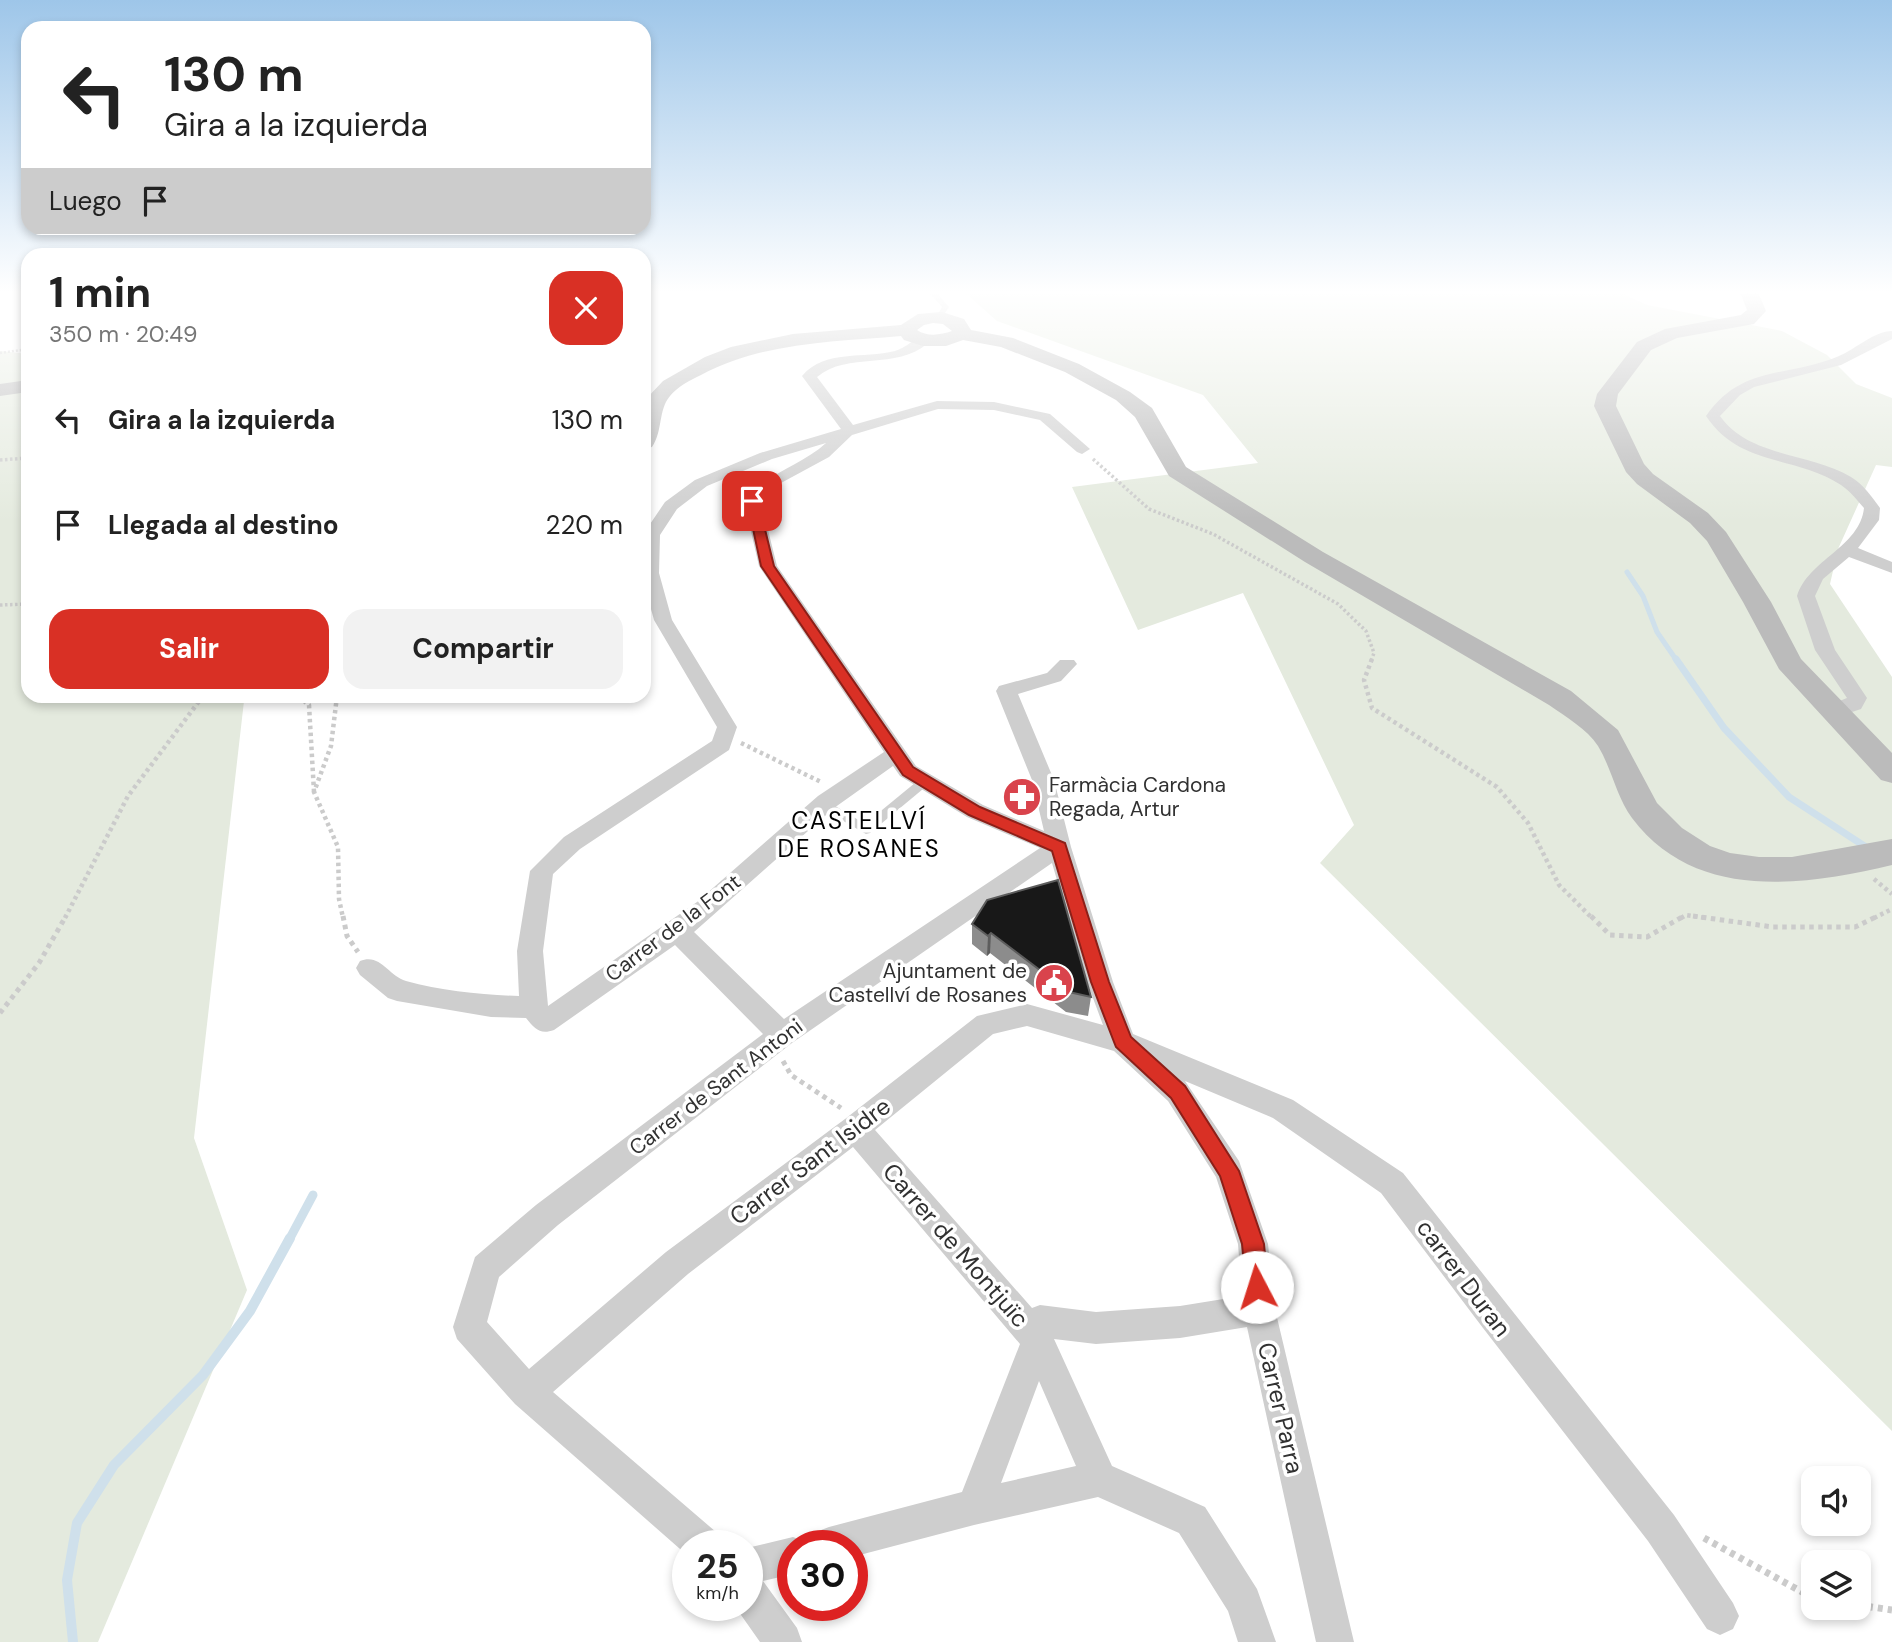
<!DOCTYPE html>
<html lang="es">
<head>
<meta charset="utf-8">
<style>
	:root { --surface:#fff; --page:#f2f2f2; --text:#222; --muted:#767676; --accent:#d93025 }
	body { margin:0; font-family:"DM Sans",sans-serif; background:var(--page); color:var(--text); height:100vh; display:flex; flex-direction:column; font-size:26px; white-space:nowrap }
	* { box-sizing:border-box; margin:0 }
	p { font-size:23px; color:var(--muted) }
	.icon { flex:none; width:38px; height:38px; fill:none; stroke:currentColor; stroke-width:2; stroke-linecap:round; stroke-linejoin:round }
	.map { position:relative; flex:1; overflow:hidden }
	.side { position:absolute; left:21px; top:248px; width:630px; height:455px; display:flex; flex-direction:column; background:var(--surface); border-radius:21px; box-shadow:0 4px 10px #0003 }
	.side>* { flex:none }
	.top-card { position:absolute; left:21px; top:21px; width:630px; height:214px; border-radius:21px; box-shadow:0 4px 10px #0003; background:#fff; color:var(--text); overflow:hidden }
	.controls { position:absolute; left:1801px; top:1466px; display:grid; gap:14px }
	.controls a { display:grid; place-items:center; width:70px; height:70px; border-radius:14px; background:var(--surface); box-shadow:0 4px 10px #0003; font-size:35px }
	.speed { position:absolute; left:672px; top:1530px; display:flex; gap:14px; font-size:35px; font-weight:700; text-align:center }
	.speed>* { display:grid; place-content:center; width:91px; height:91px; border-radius:50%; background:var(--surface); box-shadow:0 4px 10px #0003; line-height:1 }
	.speed small { font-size:18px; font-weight:400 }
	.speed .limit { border:10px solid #d22; background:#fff; color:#111 }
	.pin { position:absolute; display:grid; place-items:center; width:60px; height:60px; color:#fff; margin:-30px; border-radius:14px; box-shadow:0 4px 10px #0006 }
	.me { position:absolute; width:77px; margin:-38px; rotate:355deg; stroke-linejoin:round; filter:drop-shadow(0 0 5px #0008) }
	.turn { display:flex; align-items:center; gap:24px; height:147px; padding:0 28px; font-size:32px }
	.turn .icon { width:91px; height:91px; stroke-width:2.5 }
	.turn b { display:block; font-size:49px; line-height:60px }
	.then { display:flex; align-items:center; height:66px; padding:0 28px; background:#0003; gap:14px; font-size:26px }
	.round { display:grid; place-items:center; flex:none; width:74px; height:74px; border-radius:21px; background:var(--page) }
	.overview { display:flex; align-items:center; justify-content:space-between; height:119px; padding:0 28px }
	h1 { font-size:42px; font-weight:700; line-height:52px }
	.action { display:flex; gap:14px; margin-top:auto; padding:14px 28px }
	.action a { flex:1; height:80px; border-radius:21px; background:var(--accent); color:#fff; font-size:28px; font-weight:700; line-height:80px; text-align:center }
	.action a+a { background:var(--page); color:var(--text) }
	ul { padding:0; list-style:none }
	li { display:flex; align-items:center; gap:21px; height:105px; padding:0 28px }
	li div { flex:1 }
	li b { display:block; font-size:26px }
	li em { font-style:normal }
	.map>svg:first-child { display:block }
	.green { fill:#e4eade }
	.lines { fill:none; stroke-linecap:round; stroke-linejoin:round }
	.stream-far3 { stroke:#cfe0eb; stroke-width:5 }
	.stream-far2 { stroke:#cfe0eb; stroke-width:7 }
	.stream-far1 { stroke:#cfe0eb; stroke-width:9 }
	.stream { stroke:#cfe0eb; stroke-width:10 }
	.path-far4 { stroke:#cbcbcb; stroke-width:2.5; stroke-dasharray:2 2; stroke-linecap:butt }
	.path-far3 { stroke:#cbcbcb; stroke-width:3.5; stroke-dasharray:2.5 2.5; stroke-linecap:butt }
	.path-far2 { stroke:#cbcbcb; stroke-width:4.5; stroke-dasharray:3.5 3.5; stroke-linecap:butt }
	.path-far1 { stroke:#cbcbcb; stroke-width:5; stroke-dasharray:4.5 4.5; stroke-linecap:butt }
	.path { stroke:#cbcbcb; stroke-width:7; stroke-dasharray:5 5; stroke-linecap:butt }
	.lane { fill:#cecece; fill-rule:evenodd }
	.street { fill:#cecece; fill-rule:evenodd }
	.secondary { fill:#bbb; fill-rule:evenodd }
	.wall { fill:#8c8c8c }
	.shaded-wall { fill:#5d5d5d }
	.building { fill:#181818; stroke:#5d5d5d; stroke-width:2 }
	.route { fill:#d93025; stroke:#8d1f18; stroke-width:2 }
	.labels { text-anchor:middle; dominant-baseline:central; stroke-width:7; stroke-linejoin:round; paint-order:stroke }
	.poi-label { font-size:21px; fill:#313131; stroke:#fff; text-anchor:start }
	.street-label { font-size:21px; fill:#313131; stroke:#fff }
	.quarter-label { font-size:24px; letter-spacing:2px; fill:#000; stroke:#fff }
	.near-street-label { font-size:24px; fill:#313131; stroke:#fff }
</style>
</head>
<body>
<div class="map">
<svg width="1892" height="1642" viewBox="0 0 1892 1642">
	<rect width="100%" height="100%" fill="#fff"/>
	<g class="green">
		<path d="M 964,292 L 1619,292 L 1647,305 L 1782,331 L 1827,355 L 1856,384 L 1892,398 L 1892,467 L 1876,465 L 1838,549 L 1830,584 L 1892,677 L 1892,1431 L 1320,863 L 1354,825 L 1243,593 L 1138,630 L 1072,487 L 1258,463 L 1203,395 L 997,321 Z"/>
		<path d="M 0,351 L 28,354 L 28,696 L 249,697 L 244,701 L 194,1138 L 247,1290 L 98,1642 L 0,1642 Z"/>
	</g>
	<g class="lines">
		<path class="stream-far3" d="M 1627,572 L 1643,596 L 1657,632 L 1677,661"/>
		<path class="stream-far2" d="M 1676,659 L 1724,728 L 1789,797 L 1869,849"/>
		<path class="stream-far1" d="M 289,1240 L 313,1195"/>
		<path class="stream" d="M 73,1642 L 67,1580 L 77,1523 L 114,1465 L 203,1375 L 250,1311 L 290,1238"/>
		<path class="path-far4" d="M 0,353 L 28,349"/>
		<g class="path-far3">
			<path d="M 1093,459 L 1149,509 L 1213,534 L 1338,604 L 1366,631 L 1374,653 L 1371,661"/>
			<path d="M 0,460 L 28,458"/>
			<path d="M 0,605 L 28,604"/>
		</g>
		<g class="path-far2">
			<path d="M 1372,659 L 1364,680 L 1372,708 L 1497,787 L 1528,823 L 1559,885 L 1592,918"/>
			<path d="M 298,696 L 309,705 L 314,792"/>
			<path d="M 337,696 L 331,746 L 314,792 L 338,847 L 339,899 L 343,918"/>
			<path d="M 741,743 L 821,782"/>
			<path d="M 1874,879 L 1892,894"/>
			<path d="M 65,918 L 128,796 L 203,696"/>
			<path d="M 1681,918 L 1686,915 L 1706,918"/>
			<path d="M 1874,918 L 1892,909"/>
		</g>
		<g class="path-far1">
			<path d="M 343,916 L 347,936 L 358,952"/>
			<path d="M 1591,916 L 1610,935 L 1647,937 L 1684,916"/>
			<path d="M 1693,916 L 1773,927 L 1855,927 L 1878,916"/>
			<path d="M 0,1013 L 39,963 L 66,916"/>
			<path d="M 783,1061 L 791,1075 L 841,1108"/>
		</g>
		<g class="path">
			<path d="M 1704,1538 L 1813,1598"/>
			<path d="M 1858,1605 L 1892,1610"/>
		</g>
		<g class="lane">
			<path d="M 929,292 L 936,292 L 949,307 L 941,319 L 936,318 L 942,307 Z"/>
			<path d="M 925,777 L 929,778 L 931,781 L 929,784 L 870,833 L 866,834 L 819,807 L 817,804 L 819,801 L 827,801 L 865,824 L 921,778 Z"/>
		</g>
		<g class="street">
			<path d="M 1892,331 L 1892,339 L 1841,365 L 1754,387 L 1740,395 L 1720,416 C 1750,458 1810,452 1851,477 C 1863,484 1872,497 1880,508 L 1879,520 L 1858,548 L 1892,562 L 1892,573 L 1849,557 L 1823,579 L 1815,596 L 1835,650 L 1867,698 L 1861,709 L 1834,718 L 1827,716 L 1824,711 L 1827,706 L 1847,698 L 1815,650 L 1797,596 C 1808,560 1860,547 1864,508 C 1857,500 1850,491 1841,485 C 1795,455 1740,467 1706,416 C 1742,364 1788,378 1839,356 C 1856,349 1874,331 1892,331 Z"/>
			<path d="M 923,336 L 928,337 L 928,343 C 896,371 848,351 817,377 L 853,425 L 937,401 L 994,402 L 1050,414 L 1090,449 L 1082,454 L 1077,452 L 1040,420 L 994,410 L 938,409 L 852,435 L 829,457 L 781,483 L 761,502 L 777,566 L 916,766 L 983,805 L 1044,831 L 1032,780 L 996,691 L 999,686 L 1047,673 L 1060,660 L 1074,660 L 1077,664 L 1061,681 L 1018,694 L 1054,780 L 1071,847 L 1113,982 L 1133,1034 L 1293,1100 L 1403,1173 L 1674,1515 L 1733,1603 L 1739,1616 L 1733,1629 L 1720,1635 L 1707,1629 L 1648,1541 L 1483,1328 L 1381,1193 L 1273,1118 L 1185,1081 L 1239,1161 L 1268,1244 L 1275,1309 L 1354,1642 L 1316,1642 L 1247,1327 L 1180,1338 L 1096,1344 L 1054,1339 L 1112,1466 L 1205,1507 L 1257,1589 L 1276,1642 L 1238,1642 L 1228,1611 L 1179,1533 L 1098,1497 L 974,1525 L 852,1557 L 852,1545 L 811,1545 L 816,1532 L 829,1527 L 962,1492 L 1020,1344 L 853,1147 L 688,1274 L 553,1392 L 716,1532 L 721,1545 L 688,1545 L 688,1556 L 515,1404 L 457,1339 L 453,1327 L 475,1257 L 536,1205 L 763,1034 L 675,945 L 554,1030 C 540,1035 535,1029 526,1018 L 491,1017 L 397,1001 L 388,998 L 360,975 L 356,968 L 360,961 C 381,953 388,976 406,981 C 442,991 483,995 519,996 L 517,951 L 530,871 L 564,837 L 712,741 L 717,727 L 654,620 L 644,584 L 644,533 L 665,502 L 695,480 L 760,453 L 841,429 L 802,376 C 825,349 864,359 895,351 C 906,348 913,339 923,336 ZM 826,443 C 801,466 766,473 744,501 L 759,566 L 884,752 L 818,796 L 697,902 L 548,1006 L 543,951 L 553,874 L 580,849 L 729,750 L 737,727 L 672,620 L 659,573 L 660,535 L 677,509 L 707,486 L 772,459 ZM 893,766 L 900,776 L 967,817 L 1040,848 L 784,1019 L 694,932 L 834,808 ZM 1052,863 L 1087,982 L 1103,1025 L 1027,1004 L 977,1016 L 845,1119 L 666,1252 L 529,1369 L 487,1322 L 499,1277 L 558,1225 L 792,1043 ZM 1027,1026 L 1114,1051 L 1168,1101 L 1216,1177 L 1238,1244 L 1242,1296 L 1180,1306 L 1096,1312 L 1040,1305 L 1032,1308 L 875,1130 L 993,1034 ZM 1039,1381 L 1076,1466 L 1001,1483 Z"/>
			<path d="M 793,1537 L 806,1542 L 807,1545 L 793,1545 L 793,1574 L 763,1581 L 797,1628 L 802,1642 L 760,1642 L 734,1605 L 747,1605 L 747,1548 Z"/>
		</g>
		<g class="secondary">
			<path d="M 1740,292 L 1758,292 L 1766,311 L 1754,324 L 1677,338 L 1651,350 L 1618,394 L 1616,406 L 1644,464 L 1653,474 L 1708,513 L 1726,532 L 1771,602 L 1801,659 L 1892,753 L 1892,783 L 1881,780 L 1779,669 L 1743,602 L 1707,541 L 1690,523 L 1637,484 L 1626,472 L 1594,406 L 1597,394 L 1637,342 L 1665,329 L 1741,315 L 1747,310 Z"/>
			<path d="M 942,312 L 964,319 L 971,330 L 1013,338 L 1079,364 L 1130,392 L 1152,408 L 1186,467 L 1323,552 L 1571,691 L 1618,730 L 1657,803 L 1682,828 L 1710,846 L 1730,853 L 1759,857 L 1792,857 L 1892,839 L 1892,865 C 1803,886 1695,902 1632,818 C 1616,796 1612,769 1598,746 C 1587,729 1566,717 1549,705 L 1305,562 L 1169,476 L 1135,417 L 1116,400 L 1065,372 L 1001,347 L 963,340 L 946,346 L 923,346 L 904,340 L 901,336 C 833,342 763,342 701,375 C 690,380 677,387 670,396 C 658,410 663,431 652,447 L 644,449 L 646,399 L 663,381 L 705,357 L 731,347 L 793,334 L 901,325 L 918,314 ZM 933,323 L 943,324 L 952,331 C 941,335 927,337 917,330 L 924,325 Z"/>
			<path d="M 28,380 L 28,392 L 0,396 L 0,384 Z"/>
		</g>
	</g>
	<path class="wall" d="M 1058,880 L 1091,997 L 1088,1016 L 1066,1012 L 990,953 L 987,956 L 972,944 L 972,924 Z"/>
	<path class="shaded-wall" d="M 991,933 L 990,953 L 987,956 L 988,936 Z"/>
	<path class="building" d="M 1058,880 L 1091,997 L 1069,992 L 991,933 L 988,936 L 972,924 L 987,900 Z"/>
	<linearGradient id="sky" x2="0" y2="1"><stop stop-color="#9ec6e9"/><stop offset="0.56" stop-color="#fff"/><stop offset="1" stop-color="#fff" stop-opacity="0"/></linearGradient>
	<rect width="1892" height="522" fill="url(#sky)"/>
	<path class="route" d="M 752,498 L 758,501 L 774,566 L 913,767 L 980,807 L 1065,843 L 1109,982 L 1131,1037 L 1185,1086 L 1239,1171 L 1264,1244 L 1268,1287 L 1265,1295 L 1257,1298 L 1249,1295 L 1246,1287 L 1242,1244 L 1220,1176 L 1171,1098 L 1116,1047 L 1114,1042 L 1091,982 L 1052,851 L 969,815 L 903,775 L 761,566 L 747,501 Z"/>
	<defs>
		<g id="pharmacy-disc" transform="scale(2.0125)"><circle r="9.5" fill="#d9434c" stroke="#fff"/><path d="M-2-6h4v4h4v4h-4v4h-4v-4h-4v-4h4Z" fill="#fff"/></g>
		<g id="civic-disc" transform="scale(2.0125)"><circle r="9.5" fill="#d9434c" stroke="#fff"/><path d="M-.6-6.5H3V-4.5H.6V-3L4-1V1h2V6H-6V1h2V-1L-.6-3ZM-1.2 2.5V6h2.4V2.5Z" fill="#fff"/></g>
	</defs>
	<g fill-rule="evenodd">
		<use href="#pharmacy-disc" x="1022" y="797"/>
		<use href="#civic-disc" x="1054" y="983"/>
	</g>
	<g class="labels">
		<g class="poi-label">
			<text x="1049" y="785">Farmàcia Cardona<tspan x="1049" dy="24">Regada, Artur</tspan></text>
			<text x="1027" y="971" text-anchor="end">Ajuntament de<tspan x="1027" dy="24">Castellví de Rosanes</tspan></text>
		</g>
		<g class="street-label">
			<text transform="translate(673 928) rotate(-37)">Carrer de la Font</text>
			<text transform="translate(716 1087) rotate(-37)">Carrer de Sant Antoni</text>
		</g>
		<g class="quarter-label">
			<text x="859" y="820">CASTELLVÍ<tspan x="859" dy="28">DE ROSANES</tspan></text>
		</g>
		<g class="near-street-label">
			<text transform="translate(810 1161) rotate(-37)">Carrer Sant Isidre</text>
			<text transform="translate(956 1245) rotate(49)">Carrer de Montjuïc</text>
			<text transform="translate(1464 1278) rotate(53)">carrer Duran</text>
			<text transform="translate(1281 1408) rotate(77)">Carrer Parra</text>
		</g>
	</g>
</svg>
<div class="controls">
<a><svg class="icon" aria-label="sound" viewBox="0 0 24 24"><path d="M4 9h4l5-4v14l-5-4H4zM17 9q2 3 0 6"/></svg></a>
<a><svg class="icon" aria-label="layers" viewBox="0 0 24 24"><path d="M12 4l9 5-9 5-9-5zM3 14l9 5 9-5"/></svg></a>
</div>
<div class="speed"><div>25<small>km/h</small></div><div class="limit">30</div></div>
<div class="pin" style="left:752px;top:501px;background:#d93025"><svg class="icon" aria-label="arrive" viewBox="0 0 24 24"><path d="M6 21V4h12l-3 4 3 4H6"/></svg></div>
<svg class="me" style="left:1257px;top:1287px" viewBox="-20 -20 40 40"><circle r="19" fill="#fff"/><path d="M0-13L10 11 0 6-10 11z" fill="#d93025"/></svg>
<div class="top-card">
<div class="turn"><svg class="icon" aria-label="left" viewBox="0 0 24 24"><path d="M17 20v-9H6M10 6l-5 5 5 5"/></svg><div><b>130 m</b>Gira a la izquierda</div></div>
<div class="then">Luego<svg class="icon" aria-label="arrive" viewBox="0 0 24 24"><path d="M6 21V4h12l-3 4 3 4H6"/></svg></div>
</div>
<section class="side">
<div class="overview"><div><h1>1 min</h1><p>350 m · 20:49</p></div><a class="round" style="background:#d93025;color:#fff"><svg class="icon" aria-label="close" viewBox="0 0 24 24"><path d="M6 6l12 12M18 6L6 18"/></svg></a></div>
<ul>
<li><svg class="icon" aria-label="left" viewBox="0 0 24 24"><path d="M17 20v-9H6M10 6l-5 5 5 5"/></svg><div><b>Gira a la izquierda</b></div><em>130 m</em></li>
<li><svg class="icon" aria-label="arrive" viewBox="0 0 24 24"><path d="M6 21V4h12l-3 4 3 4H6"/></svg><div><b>Llegada al destino</b></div><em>220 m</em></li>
</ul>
<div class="action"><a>Salir</a><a>Compartir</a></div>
</section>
</div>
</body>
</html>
